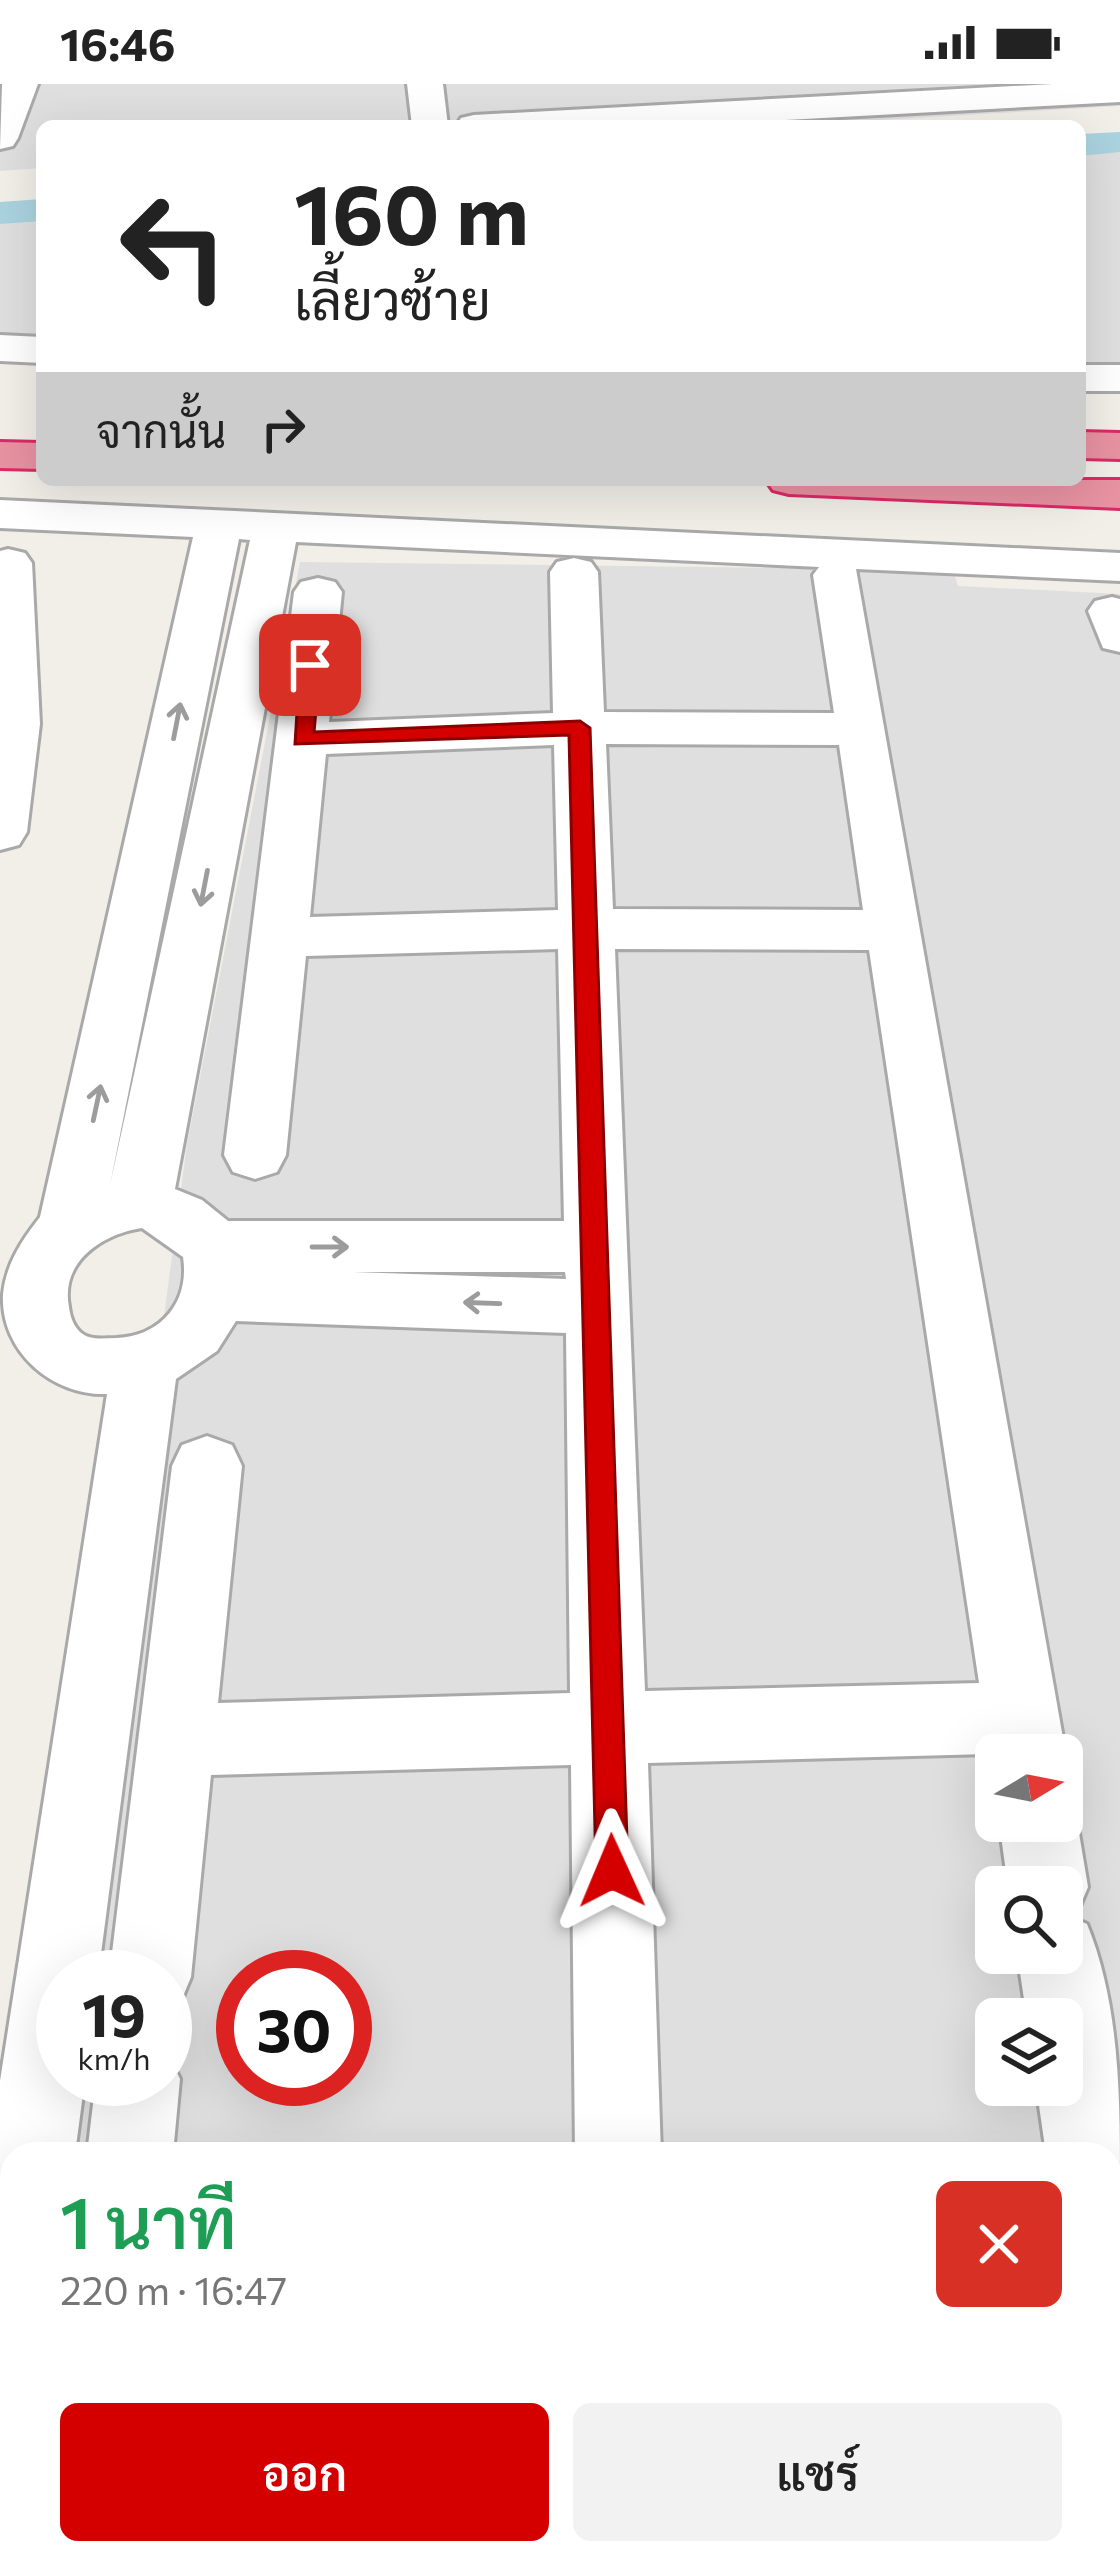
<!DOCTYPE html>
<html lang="th">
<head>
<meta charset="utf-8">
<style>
	:root { --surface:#fff; --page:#f2f2f2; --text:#222; --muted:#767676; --accent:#d40000 }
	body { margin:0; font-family:Commissioner,Sarabun,sans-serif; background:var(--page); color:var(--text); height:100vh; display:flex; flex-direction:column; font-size:45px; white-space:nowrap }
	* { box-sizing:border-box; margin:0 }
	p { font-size:39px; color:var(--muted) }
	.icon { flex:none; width:66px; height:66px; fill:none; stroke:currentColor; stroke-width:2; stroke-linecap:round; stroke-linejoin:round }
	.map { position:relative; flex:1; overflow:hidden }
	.drawer { position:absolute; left:0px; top:2058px; width:1122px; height:423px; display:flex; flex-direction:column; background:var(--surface); border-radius:36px 36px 0 0; box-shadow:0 12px 48px #0002 }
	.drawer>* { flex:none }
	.hud { position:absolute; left:36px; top:36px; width:1050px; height:366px; border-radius:18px; box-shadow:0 12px 48px #0002; background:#fff; color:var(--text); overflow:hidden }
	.needle { width:78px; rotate:80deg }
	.fabs { position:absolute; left:975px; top:1650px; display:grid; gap:24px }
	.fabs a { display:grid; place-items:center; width:108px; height:108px; border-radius:18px; background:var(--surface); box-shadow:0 12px 48px #0002; font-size:60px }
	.speed { position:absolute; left:36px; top:1866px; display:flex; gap:24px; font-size:60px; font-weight:700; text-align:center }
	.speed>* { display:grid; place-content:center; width:156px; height:156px; border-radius:50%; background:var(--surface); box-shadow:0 12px 48px #0002; line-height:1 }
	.speed small { font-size:30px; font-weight:400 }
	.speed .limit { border:18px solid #d22; background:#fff; color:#111 }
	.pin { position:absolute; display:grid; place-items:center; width:102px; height:102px; color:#fff; margin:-51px; border-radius:24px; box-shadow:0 6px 18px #0006 }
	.me { position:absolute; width:132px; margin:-66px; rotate:359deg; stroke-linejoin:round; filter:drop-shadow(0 0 9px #0008) }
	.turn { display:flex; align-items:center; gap:42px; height:252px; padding:0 60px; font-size:54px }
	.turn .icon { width:156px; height:156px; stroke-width:2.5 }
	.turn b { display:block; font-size:84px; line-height:102px }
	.then { display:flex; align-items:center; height:114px; padding:0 60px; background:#0003; gap:24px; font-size:45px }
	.round { display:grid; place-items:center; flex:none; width:126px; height:126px; border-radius:18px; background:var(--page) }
	.head { display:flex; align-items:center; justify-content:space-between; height:204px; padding:0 60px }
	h1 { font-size:72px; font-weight:600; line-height:90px; color:#1e9e55 }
	.action { display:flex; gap:24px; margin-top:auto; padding:24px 60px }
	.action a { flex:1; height:138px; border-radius:18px; background:var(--accent); color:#fff; font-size:48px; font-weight:600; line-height:138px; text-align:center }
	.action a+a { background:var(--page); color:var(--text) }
	.status { display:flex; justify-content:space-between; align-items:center; height:84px; padding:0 60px; background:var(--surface); direction:ltr }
	.status svg { height:33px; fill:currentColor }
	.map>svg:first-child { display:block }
	.residential { fill:#e0dfdf; fill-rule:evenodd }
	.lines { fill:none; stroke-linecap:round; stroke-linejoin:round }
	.canal { fill:#aad3df; fill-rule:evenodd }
	.minor-casing { stroke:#a9a9a9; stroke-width:6 }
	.highway-casing { stroke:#dc2a67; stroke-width:6 }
	.minor { fill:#fff; fill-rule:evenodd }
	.highway { fill:#e892a2; fill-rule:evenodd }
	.oneway { stroke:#9c9c9c }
	.route { fill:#d40000; stroke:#8a0000; stroke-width:3 }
</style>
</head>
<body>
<div class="status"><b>16:46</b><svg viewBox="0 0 49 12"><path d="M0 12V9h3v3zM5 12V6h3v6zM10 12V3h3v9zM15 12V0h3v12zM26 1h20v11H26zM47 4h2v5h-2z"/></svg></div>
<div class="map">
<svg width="1120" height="2480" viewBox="0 0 1120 2480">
	<rect width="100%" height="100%" fill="#f2efe9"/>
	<g class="residential">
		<path d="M 0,0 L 1120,0 L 1120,22 L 776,42 L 42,42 L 42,84 L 0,87 Z"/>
		<path d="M 1120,64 L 1120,294 L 1080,293 L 1080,67 Z"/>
		<path d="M 42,132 L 42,264 L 0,263 L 0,135 Z"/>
		<path d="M 300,478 L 953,486 L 958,502 L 1120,510 L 1120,2480 L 0,2480 L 12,2368 L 12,2469 L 1110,2469 L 1110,2070 L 52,2070 L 63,1995 L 165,1995 L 165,1893 L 76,1893 L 187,1060 ZM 996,1671 L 1062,1671 L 1062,1737 L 996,1737 ZM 996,1803 L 1062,1803 L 1062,1869 L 996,1869 ZM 243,1893 L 345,1893 L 345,1995 L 243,1995 ZM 996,1935 L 1062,1935 L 1062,2001 L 996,2001 Z"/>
	</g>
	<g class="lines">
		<g class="canal">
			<path d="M 1120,48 L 1120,68 L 1080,72 L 1080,50 Z"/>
			<path d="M 42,115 L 42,137 L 0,140 L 0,118 Z"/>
		</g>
		<g class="minor-casing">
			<g id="minor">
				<path d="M 2,0 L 38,0 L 18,54 L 13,62 L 0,65 Z"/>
				<path d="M 407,0 L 443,0 L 448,42 L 412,42 Z"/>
				<path d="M 1053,0 L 1120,0 L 1120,18 L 673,42 L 456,42 L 461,34 L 474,31 Z"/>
				<path d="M 0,251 L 42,253 L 42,279 L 0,277 Z"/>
				<rect x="1080" y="281" width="40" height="26"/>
				<path d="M 0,416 L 1120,469 L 1120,497 L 856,485 L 1066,1671 L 1062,1681 L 1062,1671 L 996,1671 L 996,1686 L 989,1670 L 648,1679 L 661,2070 L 575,2070 L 571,1681 L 211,1691 L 191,1893 L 179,1922 L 165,1928 L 165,1893 L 109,1893 L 172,1382 L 182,1361 L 207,1352 L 232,1361 L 242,1382 L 218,1619 L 570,1609 L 566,1249 L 236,1237 L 217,1267 L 176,1295 L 98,1893 L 63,1893 L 63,1995 L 85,1995 L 75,2070 L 12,2070 L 12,2105 L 0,2097 L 0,1997 L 107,1310 C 53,1312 0,1268 3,1210 C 6,1180 22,1156 40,1133 L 193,453 L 0,444 ZM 239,455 L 250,456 L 110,1101 ZM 296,458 L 819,483 L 813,491 L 834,629 L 604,628 L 598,488 L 591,478 L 574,474 L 557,478 L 550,488 L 553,629 L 329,638 L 342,508 L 335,498 L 318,494 L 301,498 L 294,508 L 224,1071 L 233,1088 L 255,1095 L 277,1088 L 286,1071 L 306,872 L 558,865 L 564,1137 L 228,1137 L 202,1116 L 175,1105 ZM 606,660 L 839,661 L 863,826 L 613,825 ZM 554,661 L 558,826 L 310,833 L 326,670 ZM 615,865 L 869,866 L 979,1599 L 645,1607 ZM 142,1144 L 183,1173 C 190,1218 161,1252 116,1254 C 103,1254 90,1257 80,1248 C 73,1241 70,1232 69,1223 C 60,1177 103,1150 142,1144 ZM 353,1188 L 565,1188 L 566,1195 Z"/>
				<path d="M 8,465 L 25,469 L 32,479 L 40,640 L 27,748 L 19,761 L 0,766 L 0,467 Z"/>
				<path d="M 1112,513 L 1120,515 L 1120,568 L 1103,564 L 1088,527 L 1095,517 Z"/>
				<path d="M 1062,1709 L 1077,1737 L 1088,1803 L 1076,1831 L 1071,1833 L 1087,1840 C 1120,1921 1120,2014 1120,2100 L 1110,2105 L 1110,2070 L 1046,2070 L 1036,2001 L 1062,2001 L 1062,1935 L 1027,1935 L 1017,1869 L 1062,1869 L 1062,1803 L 1008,1803 L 999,1737 L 1062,1737 Z"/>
				<path d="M 165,1964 L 180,1995 L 173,2070 L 87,2070 L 96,1995 L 165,1995 Z"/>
				<path d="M 12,2162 L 12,2331 L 0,2336 L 0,2167 Z"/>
				<path d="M 1110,2163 L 1120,2167 L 1120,2319 L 1110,2315 Z"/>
				<path d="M 36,2469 L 132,2469 L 131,2480 L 35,2480 Z"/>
				<rect x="579" y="2469" width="96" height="11"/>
			</g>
		</g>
		<g class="highway-casing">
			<g id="highway">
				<path d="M 1080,348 L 1120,349 L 1120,375 L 1080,374 Z"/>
				<path d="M 0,358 L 42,359 L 42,385 L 0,384 Z"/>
				<path d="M 766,396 L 1120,396 L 1120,424 L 789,410 L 773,406 Z"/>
			</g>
		</g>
		<use href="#minor" class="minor"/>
		<use href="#highway" class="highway"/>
	</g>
	<defs><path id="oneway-shaft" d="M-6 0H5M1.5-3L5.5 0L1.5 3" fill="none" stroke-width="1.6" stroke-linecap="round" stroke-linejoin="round" transform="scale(3)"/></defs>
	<g class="oneway">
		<use href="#oneway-shaft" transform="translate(177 637) rotate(-79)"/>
		<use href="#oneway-shaft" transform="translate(204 804) rotate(101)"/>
		<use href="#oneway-shaft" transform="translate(97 1019) rotate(-78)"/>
		<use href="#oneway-shaft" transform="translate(330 1163)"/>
		<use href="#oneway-shaft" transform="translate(482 1219) rotate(-178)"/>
	</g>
	<path class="route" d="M 310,575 L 320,581 L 314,648 L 580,637 L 590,644 L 628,1787 L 624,1798 L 612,1803 L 600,1798 L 596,1787 L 569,651 L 295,660 L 300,581 Z"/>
</svg>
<div class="fabs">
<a><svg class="needle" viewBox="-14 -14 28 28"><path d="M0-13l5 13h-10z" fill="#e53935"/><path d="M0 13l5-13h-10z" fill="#767676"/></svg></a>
<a><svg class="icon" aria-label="search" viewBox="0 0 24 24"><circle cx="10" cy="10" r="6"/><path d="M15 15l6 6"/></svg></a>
<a><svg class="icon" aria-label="layers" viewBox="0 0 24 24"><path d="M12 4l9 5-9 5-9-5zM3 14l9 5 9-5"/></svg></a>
</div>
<div class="speed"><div>19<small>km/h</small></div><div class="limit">30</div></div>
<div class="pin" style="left:310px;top:581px;background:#d93025"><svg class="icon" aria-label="arrive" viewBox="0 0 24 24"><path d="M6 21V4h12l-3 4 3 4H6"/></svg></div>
<svg class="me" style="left:612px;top:1787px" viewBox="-20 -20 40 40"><path d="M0-17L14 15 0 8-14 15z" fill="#d40000" stroke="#fff" stroke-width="4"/></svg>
<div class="hud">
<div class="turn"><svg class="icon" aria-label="left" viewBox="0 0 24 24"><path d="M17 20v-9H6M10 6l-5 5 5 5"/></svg><div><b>160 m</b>เลี้ยวซ้าย</div></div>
<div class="then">จากนั้น<svg class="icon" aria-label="right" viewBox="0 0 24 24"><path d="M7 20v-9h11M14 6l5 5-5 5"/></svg></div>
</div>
<section class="drawer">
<div class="head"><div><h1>1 นาที</h1><p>220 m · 16:47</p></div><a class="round" style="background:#d93025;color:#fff"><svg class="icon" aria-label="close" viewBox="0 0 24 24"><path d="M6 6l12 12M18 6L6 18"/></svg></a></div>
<div class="action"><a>ออก</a><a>แชร์</a></div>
</section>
</div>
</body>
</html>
